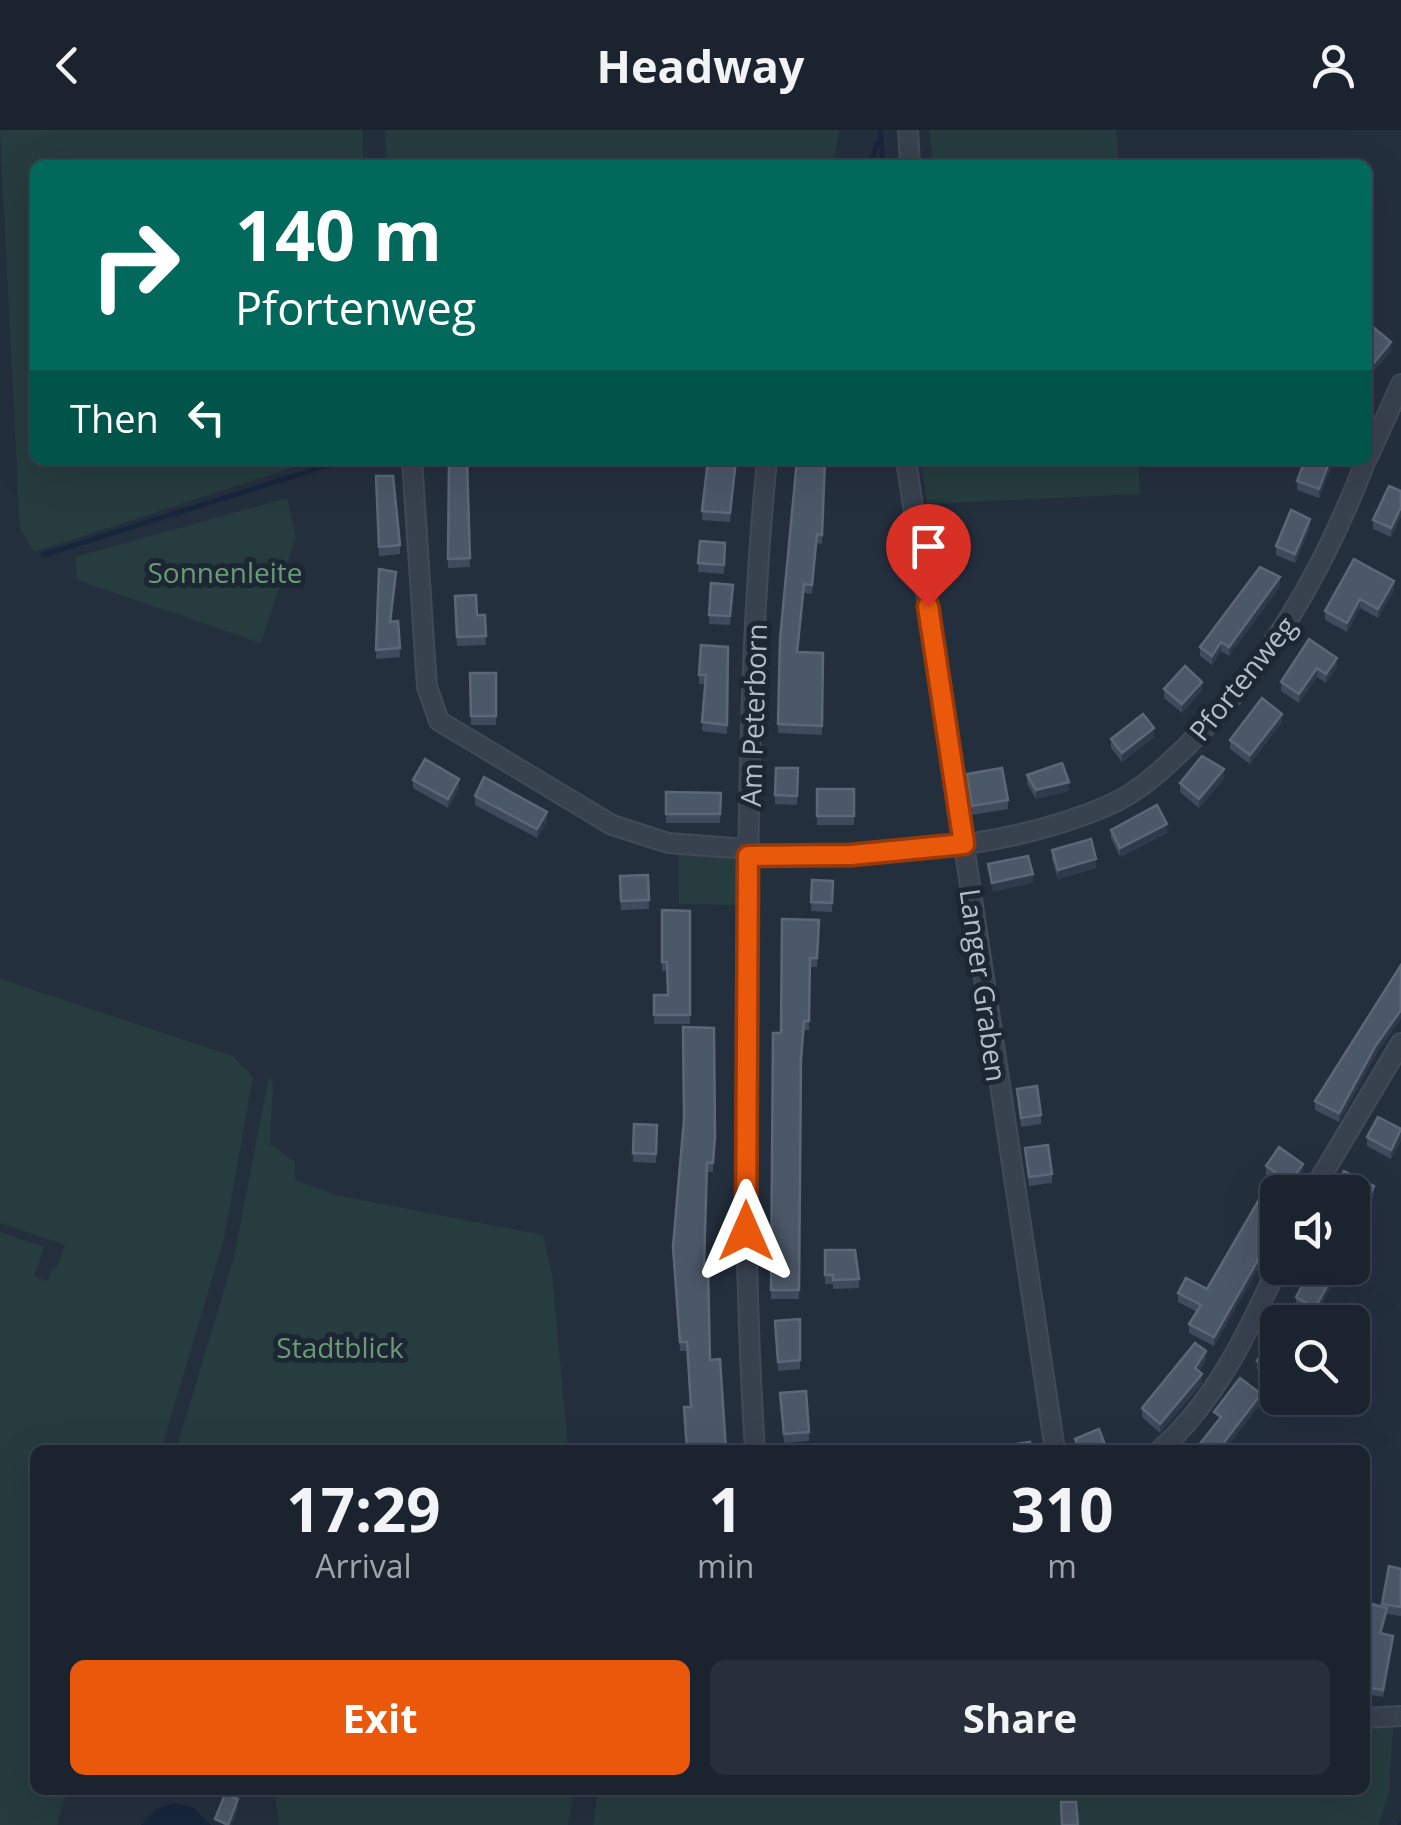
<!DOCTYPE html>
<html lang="en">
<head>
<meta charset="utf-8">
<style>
	:root { --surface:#1b232e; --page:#282f3a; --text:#f1f3f6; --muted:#a0a4aa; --line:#39404a; --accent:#ea580c }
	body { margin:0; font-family:"Open Sans",sans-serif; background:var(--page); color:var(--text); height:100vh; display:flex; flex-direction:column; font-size:38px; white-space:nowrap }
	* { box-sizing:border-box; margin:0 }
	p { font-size:32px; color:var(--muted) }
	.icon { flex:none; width:55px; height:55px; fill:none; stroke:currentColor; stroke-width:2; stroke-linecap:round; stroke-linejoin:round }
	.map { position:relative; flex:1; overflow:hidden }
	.sheet { position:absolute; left:30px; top:1315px; width:1340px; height:350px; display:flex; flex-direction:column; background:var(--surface); border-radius:15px; box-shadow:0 10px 40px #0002,0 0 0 2px var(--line) }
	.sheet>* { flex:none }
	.hud { position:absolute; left:30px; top:30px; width:1342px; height:305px; border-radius:15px; box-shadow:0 10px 40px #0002,0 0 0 2px var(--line); background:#00695c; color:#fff; overflow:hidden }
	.fabs { position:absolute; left:1260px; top:1045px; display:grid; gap:20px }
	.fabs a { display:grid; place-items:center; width:110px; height:110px; border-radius:15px; background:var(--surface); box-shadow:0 10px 40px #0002,0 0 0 2px var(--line); font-size:50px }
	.pin { position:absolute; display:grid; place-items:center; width:85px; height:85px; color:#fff; margin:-102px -42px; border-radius:50% 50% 50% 0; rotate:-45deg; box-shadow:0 0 10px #0007 }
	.pin .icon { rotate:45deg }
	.me { position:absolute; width:110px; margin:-55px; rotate:0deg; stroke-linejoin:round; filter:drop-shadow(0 0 8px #0008) }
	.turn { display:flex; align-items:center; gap:35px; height:210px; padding:0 40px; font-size:45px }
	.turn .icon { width:130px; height:130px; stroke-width:2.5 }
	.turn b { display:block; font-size:70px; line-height:85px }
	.then { display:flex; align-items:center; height:95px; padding:0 40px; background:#0003; gap:20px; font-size:38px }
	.eta { display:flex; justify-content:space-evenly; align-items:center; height:170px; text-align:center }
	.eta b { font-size:60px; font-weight:700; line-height:70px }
	.action { display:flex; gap:20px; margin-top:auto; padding:20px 40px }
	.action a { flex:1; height:115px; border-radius:15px; background:var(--accent); color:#fff; font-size:40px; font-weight:700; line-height:115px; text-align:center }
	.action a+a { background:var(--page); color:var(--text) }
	header { display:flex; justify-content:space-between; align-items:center; height:130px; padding:0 40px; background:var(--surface); font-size:45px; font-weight:700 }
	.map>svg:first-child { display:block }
	.green { fill:#263c3f }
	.water { fill:#17263c }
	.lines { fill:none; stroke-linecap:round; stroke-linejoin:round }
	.stream { stroke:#17263c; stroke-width:5 }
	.minor-casing { stroke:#414a57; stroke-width:22 }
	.minor { stroke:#38414e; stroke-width:18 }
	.wall { fill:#3f4b5c }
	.shaded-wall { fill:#2f3b4b }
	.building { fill:#4b5868; stroke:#5c6777; stroke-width:2.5 }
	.route-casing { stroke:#983908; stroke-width:25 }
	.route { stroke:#ea580c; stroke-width:18 }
	.labels { text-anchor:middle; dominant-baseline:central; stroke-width:10; stroke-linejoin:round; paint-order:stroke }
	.park-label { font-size:28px; fill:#6b9a76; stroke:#1d2633 }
	.street-label { font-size:28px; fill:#b4bcc9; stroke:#1d2633 }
</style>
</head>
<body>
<header><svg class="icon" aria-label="back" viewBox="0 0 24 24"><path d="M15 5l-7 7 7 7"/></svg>Headway<svg class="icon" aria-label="person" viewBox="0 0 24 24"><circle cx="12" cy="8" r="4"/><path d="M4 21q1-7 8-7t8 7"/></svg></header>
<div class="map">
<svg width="1401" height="1695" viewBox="0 0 1401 1695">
	<rect width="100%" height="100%" fill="#242f3e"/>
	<g class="green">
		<path d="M 0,0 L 362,0 L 364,35 L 35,35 L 35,330 L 316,330 L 34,422 L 20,399 Z"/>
		<path d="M 385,0 L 839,0 L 833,35 L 387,35 Z"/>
		<path d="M 930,0 L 1116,0 L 1119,35 L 933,35 Z"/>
		<path d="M 921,330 L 1138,330 L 1140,364 L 927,374 Z"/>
		<path d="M 287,368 L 296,407 L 261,513 L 77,450 L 75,427 Z"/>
		<path d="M 678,724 L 739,729 L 739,775 L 679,774 Z"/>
		<path d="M 0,849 L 233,926 L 253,947 L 224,1109 L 161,1320 L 35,1320 L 35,1660 L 67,1660 L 57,1695 L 0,1695 L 0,1102 L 44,1117 L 34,1146 L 48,1151 L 53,1138 L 57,1139 L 65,1115 L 0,1093 Z"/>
		<path d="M 269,946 L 273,952 L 270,1014 L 295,1032 L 295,1050 L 335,1065 L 543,1105 L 552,1144 L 568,1320 L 176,1320 L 234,1127 Z"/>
		<path d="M 1393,1597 L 1389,1661 L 1379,1695 L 593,1695 L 598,1660 L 1365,1660 L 1365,1599 Z"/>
		<path d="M 274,1660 L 575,1660 L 568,1695 L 279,1695 Z"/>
	</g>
	<path class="water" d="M 175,1673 L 194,1678 L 211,1695 L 141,1695 L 156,1679 Z"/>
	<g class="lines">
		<g class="stream">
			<path d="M 880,0 L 883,35"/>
			<path d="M 870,35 L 877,14"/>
			<path d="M 43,425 L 345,330"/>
			<path d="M 1400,1695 L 1401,1693"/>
		</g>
		<g class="minor-casing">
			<g id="minor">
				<path d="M 908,0 L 910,35"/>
				<path d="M 1368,327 L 1401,254"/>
				<path d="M 412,330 L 427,557 L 439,591 L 612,695 L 668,713 L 748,719"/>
				<path d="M 906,330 L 1055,1320"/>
				<path d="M 748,726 C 868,725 996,724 1107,676 C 1138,663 1162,640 1186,617 C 1270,534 1324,440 1366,330"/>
				<path d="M 1312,1062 L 1401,913"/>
				<path d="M 755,1320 C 744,1151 745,983 747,814 C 749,652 751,491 767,330"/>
				<path d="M 1160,1320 C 1216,1270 1247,1204 1278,1137"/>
				<path d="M 1365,1588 L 1401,1586"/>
			</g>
		</g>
		<use href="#minor" class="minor"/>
	</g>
	<g class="wall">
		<path d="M 449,330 L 467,330 L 470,437 L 448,438 Z"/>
		<path d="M 737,330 L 730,392 L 702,390 L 702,381 Z"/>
		<path d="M 825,330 L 822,414 L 817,413 L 812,464 L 804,463 L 798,522 L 823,523 L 822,605 L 778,603 L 780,509 Z"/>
		<path d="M 1334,330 L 1319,368 L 1297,360 L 1297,351 Z"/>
		<path d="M 376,346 L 400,415 L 400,424 L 379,426 Z"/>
		<path d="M 1401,361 L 1401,386 L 1391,407 L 1373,399 L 1373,390 Z"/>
		<path d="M 1310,398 L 1295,433 L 1276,425 L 1276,416 Z"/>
		<path d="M 700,411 L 725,413 L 724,444 L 698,442 Z"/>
		<path d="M 1354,429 L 1394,460 L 1378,488 L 1360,478 L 1347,502 L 1325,490 L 1325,481 Z"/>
		<path d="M 379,439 L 396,451 L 391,491 L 398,491 L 400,527 L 376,529 Z"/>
		<path d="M 711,453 L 733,464 L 730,495 L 709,494 Z"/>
		<path d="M 1280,456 L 1229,526 L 1221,521 L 1212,535 L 1200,526 L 1200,517 Z"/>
		<path d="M 455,466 L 477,485 L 485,485 L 486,515 L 457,516 Z"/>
		<path d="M 1309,509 L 1337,537 L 1326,553 L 1317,547 L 1299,573 L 1281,561 L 1281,552 Z"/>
		<path d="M 728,517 L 727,604 L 702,601 L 705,554 L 699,554 L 699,545 Z"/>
		<path d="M 470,543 L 496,543 L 496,595 L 471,595 Z"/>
		<path d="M 1164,559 L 1202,560 L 1182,583 L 1164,568 Z"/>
		<path d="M 1282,592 L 1250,634 L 1230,619 L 1230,610 Z"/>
		<path d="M 1154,607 L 1122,632 L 1111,618 L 1111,609 Z"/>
		<path d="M 798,638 L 797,675 L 775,674 L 775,665 Z"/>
		<path d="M 967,644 L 1008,670 L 1008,679 L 972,685 Z"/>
		<path d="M 1027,645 L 1069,661 L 1036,669 L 1027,654 Z"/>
		<path d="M 1224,648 L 1199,678 L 1180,662 L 1180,653 Z"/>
		<path d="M 413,650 L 459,658 L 448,678 L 413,658 Z"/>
		<rect x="817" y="659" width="37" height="36"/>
		<path d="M 666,662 L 721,663 L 720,693 L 666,693 Z"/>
		<path d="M 475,666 L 547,691 L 537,708 L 475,675 Z"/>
		<path d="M 1111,700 L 1167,703 L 1120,727 L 1111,708 Z"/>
		<path d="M 1052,720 L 1096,738 L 1058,749 L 1052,729 Z"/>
		<path d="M 648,745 L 649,779 L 621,780 L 620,746 Z"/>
		<path d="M 812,750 L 833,751 L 832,782 L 811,781 Z"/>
		<path d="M 662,780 L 690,781 L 690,894 L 654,894 L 654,865 L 668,865 L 667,841 L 662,841 Z"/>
		<path d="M 819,790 L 817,837 L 810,837 L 809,900 L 804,900 L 801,939 L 799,1169 L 771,1169 L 773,903 L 781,903 Z"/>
		<path d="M 714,898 L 713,1042 L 707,1042 L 690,1277 L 687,1221 L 680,1221 L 673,1126 Z"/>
		<path d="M 1376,924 L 1339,992 L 1315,980 L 1315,971 Z"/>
		<path d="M 1017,959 L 1041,985 L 1041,994 L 1021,997 Z"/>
		<path d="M 657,995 L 656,1033 L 633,1032 L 633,1023 Z"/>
		<path d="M 1401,999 L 1391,1029 L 1367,1016 L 1367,1007 Z"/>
		<path d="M 1025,1018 L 1052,1044 L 1052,1053 L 1029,1056 Z"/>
		<path d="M 1266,1036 L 1303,1043 L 1278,1062 L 1278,1080 L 1265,1098 L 1274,1111 L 1214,1216 L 1189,1203 L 1189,1194 L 1197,1182 L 1178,1172 L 1178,1163 L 1207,1159 L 1271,1048 L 1266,1045 Z"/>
		<path d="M 1352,1062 L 1374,1065 L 1364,1087 L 1352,1081 Z"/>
		<path d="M 825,1120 L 859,1149 L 859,1158 L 833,1159 L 833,1154 L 825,1154 Z"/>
		<path d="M 1341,1138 L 1315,1187 L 1296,1176 L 1296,1167 Z"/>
		<path d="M 775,1191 L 800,1230 L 800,1239 L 778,1241 Z"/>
		<path d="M 1278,1212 L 1278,1251 L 1257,1240 L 1257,1231 Z"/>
		<path d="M 1206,1230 L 1199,1241 L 1202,1253 L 1160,1303 L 1142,1287 L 1142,1278 Z"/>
		<path d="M 780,1272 L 809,1302 L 809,1311 L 784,1313 Z"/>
		<path d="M 1401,1439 L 1401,1486 L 1387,1484 L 1382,1503 L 1393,1513 L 1383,1567 L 1365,1564 L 1365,1473 L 1382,1477 L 1382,1474 Z"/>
	</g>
	<g class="shaded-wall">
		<path d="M 1391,212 L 1391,221 L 1368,249 L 1368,240 Z"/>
		<path d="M 1330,330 L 1334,330 L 1319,368 L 1319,359 Z"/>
		<path d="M 1401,377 L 1401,386 L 1391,407 L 1391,398 Z"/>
		<path d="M 1310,389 L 1310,398 L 1295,433 L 1295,424 Z"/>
		<path d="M 1280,447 L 1280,456 L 1229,526 L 1229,517 Z"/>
		<path d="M 1394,451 L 1394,460 L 1378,488 L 1378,479 Z"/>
		<path d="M 1360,469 L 1360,478 L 1347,502 L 1347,493 Z"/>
		<path d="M 1221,512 L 1221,521 L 1212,535 L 1212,526 Z"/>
		<path d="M 1337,528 L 1337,537 L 1326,553 L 1326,544 Z"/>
		<path d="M 1317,538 L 1317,547 L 1299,573 L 1299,564 Z"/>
		<path d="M 1202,552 L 1202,560 L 1182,583 L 1182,574 Z"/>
		<path d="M 1282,584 L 1282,592 L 1250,634 L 1250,625 Z"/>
		<path d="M 1154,598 L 1154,607 L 1122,632 L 1122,623 Z"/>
		<path d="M 1224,639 L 1224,648 L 1199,678 L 1199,669 Z"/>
		<path d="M 459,649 L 459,658 L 448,678 L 448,669 Z"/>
		<path d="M 1069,652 L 1069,661 L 1036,669 L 1036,660 Z"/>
		<path d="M 547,682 L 547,691 L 537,708 L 537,699 Z"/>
		<path d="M 1167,694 L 1167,703 L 1120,727 L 1120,718 Z"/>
		<path d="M 1096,729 L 1096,738 L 1058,749 L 1058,740 Z"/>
		<path d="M 1033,744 L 1033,753 L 992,762 L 992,753 Z"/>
		<path d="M 1401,880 L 1401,889 L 1376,924 L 1339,992 L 1339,983 L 1376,915 Z"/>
		<path d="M 1401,1002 L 1401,1011 L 1391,1029 L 1391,1020 Z"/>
		<path d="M 1303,1034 L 1303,1043 L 1290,1062 L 1283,1062 Z"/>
		<path d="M 1374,1056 L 1374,1065 L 1364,1087 L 1364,1078 Z"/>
		<path d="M 1278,1071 L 1278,1080 L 1261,1104 L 1261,1095 Z"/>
		<path d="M 1274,1102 L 1274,1111 L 1214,1216 L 1214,1207 Z"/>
		<path d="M 1337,1138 L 1341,1138 L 1341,1139 L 1315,1187 L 1315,1178 Z"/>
		<path d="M 1206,1221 L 1206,1230 L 1195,1247 L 1195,1238 Z"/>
		<path d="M 1202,1244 L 1202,1253 L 1160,1303 L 1160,1294 Z"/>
		<path d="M 1261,1264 L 1261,1273 L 1225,1320 L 1222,1320 L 1225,1311 Z"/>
		<path d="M 238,1669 L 238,1678 L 232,1695 L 228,1695 Z"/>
	</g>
	<g class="building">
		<path d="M 1373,197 L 1391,212 L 1368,240 L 1368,204 Z"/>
		<path d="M 449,330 L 467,330 L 470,428 L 448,429 Z"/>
		<path d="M 708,330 L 736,330 L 730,383 L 702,381 Z"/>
		<path d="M 797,330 L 825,330 L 822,405 L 817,404 L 812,455 L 804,454 L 797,522 L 823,523 L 822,596 L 778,594 L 780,509 Z"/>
		<path d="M 1305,330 L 1330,330 L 1319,359 L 1297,351 Z"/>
		<path d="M 376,346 L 393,346 L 400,415 L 379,417 Z"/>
		<path d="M 1389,356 L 1401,361 L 1401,377 L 1391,398 L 1373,390 Z"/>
		<path d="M 1291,380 L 1310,389 L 1295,424 L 1276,416 Z"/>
		<path d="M 700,411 L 725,413 L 724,435 L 698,433 Z"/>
		<path d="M 1354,429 L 1394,451 L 1378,479 L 1360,469 L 1347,493 L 1325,481 Z"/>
		<path d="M 1260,437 L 1280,447 L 1229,517 L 1221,512 L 1212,526 L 1200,517 Z"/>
		<path d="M 379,439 L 396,442 L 390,492 L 398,491 L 400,518 L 376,520 Z"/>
		<path d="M 711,453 L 733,455 L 730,486 L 709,485 Z"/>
		<path d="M 476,465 L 477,485 L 485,485 L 486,506 L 457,507 L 455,466 Z"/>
		<path d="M 1309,509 L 1337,528 L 1326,544 L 1317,538 L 1299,564 L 1281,552 Z"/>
		<path d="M 701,515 L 728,517 L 727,595 L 702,592 L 706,545 L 699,545 Z"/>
		<path d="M 1185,536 L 1202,552 L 1182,574 L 1164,559 Z"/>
		<path d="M 470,543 L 496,543 L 496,586 L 471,586 Z"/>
		<path d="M 1262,568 L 1282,584 L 1250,625 L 1230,610 Z"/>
		<path d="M 1143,584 L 1154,598 L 1122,623 L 1111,609 Z"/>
		<path d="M 1202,626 L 1224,639 L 1199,669 L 1180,653 Z"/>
		<path d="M 425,629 L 459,649 L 448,669 L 413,650 Z"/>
		<path d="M 1062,633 L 1069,652 L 1036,660 L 1027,645 Z"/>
		<path d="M 776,638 L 798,638 L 797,666 L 775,665 Z"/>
		<path d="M 1002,638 L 1008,670 L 972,676 L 967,644 Z"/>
		<path d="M 484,647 L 547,682 L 537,699 L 475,666 Z"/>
		<rect x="817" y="659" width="37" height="27"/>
		<path d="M 666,662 L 721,663 L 720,684 L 666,684 Z"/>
		<path d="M 1157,675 L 1167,694 L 1120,718 L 1111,700 Z"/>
		<path d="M 1091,709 L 1096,729 L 1058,740 L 1052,720 Z"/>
		<path d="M 1028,726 L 1033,744 L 992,753 L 988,734 Z"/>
		<path d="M 648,745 L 649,770 L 621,771 L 620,746 Z"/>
		<path d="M 812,750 L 833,751 L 832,773 L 811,772 Z"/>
		<path d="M 662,780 L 690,781 L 690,885 L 654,885 L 654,865 L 668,865 L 667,832 L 662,832 Z"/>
		<path d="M 782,789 L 819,790 L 817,828 L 810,828 L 809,891 L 804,891 L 801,930 L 799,1160 L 771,1160 L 773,903 L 781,903 Z"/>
		<path d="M 1401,835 L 1401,880 L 1376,915 L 1339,983 L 1315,971 Z"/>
		<path d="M 683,897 L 714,898 L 715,1007 L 713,1033 L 707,1033 L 704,1138 L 708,1138 L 710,1230 L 720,1229 L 726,1320 L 687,1320 L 684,1277 L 691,1277 L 687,1212 L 680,1212 L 673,1117 L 684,989 Z"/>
		<path d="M 1037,956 L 1041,985 L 1021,988 L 1017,959 Z"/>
		<path d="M 1378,987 L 1401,999 L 1391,1020 L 1367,1007 Z"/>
		<path d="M 634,994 L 657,995 L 656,1024 L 633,1023 Z"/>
		<path d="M 1048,1015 L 1052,1044 L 1029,1047 L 1025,1018 Z"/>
		<path d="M 1279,1017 L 1303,1034 L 1283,1062 L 1278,1062 L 1278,1071 L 1261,1095 L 1274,1102 L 1214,1207 L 1189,1194 L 1201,1175 L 1178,1163 L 1186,1148 L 1207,1159 L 1275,1042 L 1266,1036 Z"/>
		<path d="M 1344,1041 L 1374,1056 L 1364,1078 L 1352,1072 L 1352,1062 L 1334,1062 Z"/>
		<path d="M 825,1120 L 855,1120 L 859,1149 L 833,1150 L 833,1145 L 825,1145 Z"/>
		<path d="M 1312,1138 L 1337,1138 L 1315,1178 L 1296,1167 Z"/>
		<path d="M 800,1189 L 800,1230 L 778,1232 L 775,1191 Z"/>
		<path d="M 1270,1208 L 1278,1212 L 1278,1242 L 1257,1231 Z"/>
		<path d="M 1195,1213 L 1206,1221 L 1195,1238 L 1202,1244 L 1160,1294 L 1142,1278 Z"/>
		<path d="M 1240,1248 L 1261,1264 L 1225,1311 L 1222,1320 L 1195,1320 L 1221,1287 L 1214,1282 Z"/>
		<path d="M 806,1261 L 809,1302 L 784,1304 L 780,1263 Z"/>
		<path d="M 1099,1299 L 1107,1320 L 1080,1320 L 1075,1309 Z"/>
		<path d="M 1030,1312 L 1031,1320 L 987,1320 L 987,1318 Z"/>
		<path d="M 1389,1436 L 1401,1439 L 1401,1477 L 1382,1474 Z"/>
		<path d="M 1365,1472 L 1387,1478 L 1380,1503 L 1393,1506 L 1383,1560 L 1365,1557 Z"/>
		<path d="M 225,1664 L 238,1669 L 228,1695 L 215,1689 Z"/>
		<path d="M 1061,1672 L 1076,1672 L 1078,1695 L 1062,1695 Z"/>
	</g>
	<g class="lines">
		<g class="route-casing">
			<path id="route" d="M 746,1101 L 748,726 L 851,725 L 964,714 L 928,476"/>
		</g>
		<use href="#route" class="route"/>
	</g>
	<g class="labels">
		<g class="park-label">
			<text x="225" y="442">Sonnenleite</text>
			<text x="340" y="1217">Stadtblick</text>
		</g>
		<g class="street-label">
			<text transform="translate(1242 548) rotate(-51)">Pfortenweg</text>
			<text transform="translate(753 585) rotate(-88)">Am Peterborn</text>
			<text transform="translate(984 855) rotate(82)">Langer Graben</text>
		</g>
	</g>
</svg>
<div class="fabs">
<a><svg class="icon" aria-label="sound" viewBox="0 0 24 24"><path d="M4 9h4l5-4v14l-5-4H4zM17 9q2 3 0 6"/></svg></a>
<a><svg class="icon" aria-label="search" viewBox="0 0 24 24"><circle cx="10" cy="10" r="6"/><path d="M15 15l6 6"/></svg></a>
</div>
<div class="pin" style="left:928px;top:476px;background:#d93025"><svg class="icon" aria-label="arrive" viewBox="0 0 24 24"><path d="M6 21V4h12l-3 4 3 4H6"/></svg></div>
<svg class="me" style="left:746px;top:1101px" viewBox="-20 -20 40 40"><path d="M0-17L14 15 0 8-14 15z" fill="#ea580c" stroke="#fff" stroke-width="4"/></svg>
<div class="hud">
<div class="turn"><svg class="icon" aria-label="right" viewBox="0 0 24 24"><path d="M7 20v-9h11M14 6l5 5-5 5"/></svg><div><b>140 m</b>Pfortenweg</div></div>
<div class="then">Then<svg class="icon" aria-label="left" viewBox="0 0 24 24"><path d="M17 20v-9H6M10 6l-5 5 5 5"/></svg></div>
</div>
<section class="sheet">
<div class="eta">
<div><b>17:29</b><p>Arrival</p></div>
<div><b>1</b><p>min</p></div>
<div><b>310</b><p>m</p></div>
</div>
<div class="action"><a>Exit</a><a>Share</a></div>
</section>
</div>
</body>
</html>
